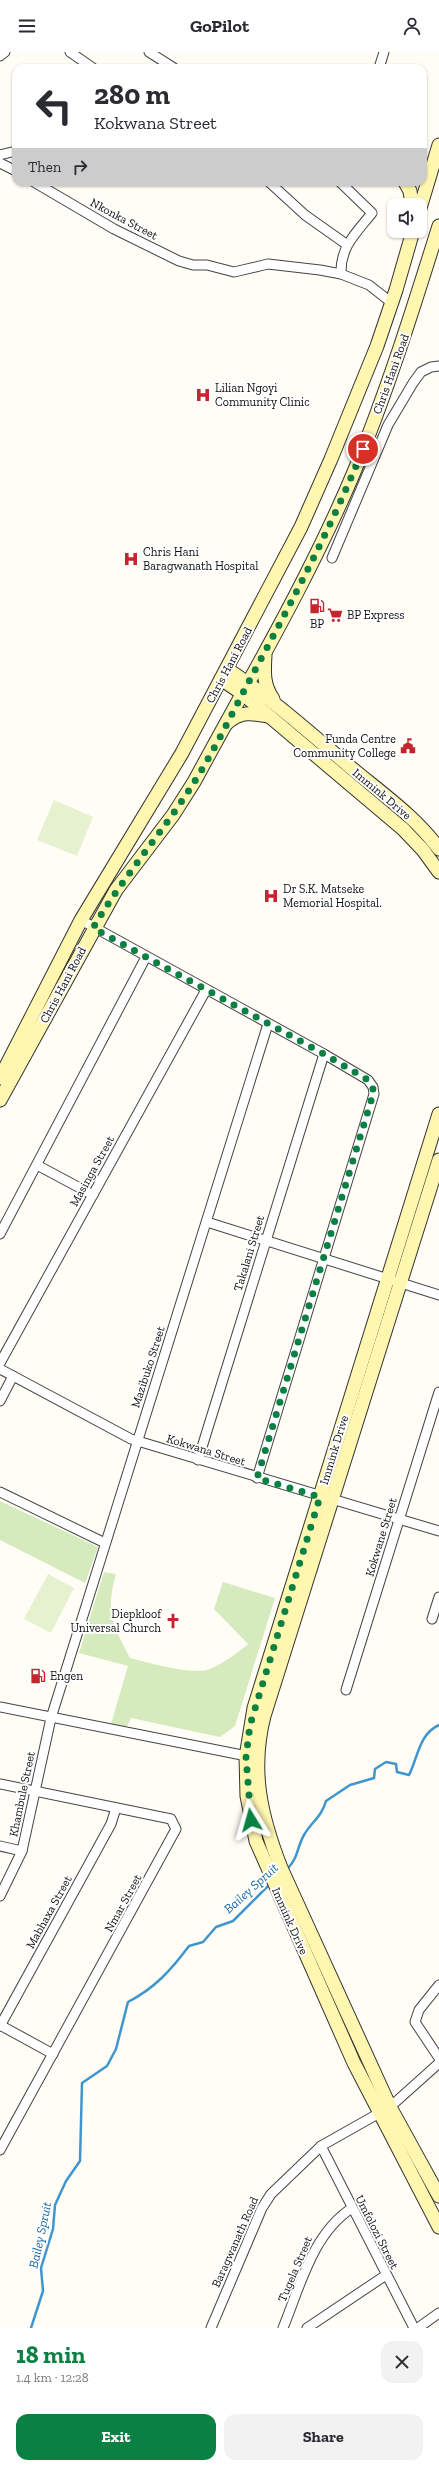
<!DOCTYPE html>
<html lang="en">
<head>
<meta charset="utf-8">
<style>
	:root { --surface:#fff; --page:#f2f2f3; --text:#2b2b33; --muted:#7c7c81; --accent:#0b8043 }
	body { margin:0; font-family:"Zilla Slab",serif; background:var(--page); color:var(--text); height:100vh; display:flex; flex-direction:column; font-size:15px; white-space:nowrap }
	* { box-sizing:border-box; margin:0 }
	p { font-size:13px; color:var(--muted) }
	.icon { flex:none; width:22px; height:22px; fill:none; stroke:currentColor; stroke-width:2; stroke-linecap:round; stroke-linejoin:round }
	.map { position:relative; height:2276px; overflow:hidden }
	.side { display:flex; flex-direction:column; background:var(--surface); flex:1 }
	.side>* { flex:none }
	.top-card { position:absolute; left:12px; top:12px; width:415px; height:122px; border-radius:12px; box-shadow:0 1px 3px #0004; background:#fff; color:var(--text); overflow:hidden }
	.fabs { position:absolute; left:387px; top:146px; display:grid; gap:8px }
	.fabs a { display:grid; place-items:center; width:40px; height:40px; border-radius:8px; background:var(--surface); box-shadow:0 1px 3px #0004; font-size:20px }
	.pin { position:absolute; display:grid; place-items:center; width:34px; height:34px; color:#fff; margin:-17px; border:2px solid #fff; border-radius:50%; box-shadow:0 1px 4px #0007 }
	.me { position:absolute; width:44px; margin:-22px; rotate:352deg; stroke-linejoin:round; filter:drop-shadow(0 0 3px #0008) }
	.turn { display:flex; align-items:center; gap:14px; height:84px; padding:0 16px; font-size:18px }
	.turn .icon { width:52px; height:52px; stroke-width:2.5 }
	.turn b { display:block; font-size:28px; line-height:34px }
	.then { display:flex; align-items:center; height:38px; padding:0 16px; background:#0003; gap:8px; font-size:15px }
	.round { display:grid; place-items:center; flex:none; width:42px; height:42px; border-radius:12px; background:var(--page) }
	.summary { display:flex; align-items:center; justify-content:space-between; height:68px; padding:0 16px }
	h1 { font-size:24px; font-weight:800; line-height:30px; color:var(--accent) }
	.action { display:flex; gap:8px; margin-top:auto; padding:8px 16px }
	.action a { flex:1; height:46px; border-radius:12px; background:var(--accent); color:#fff; font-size:16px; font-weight:800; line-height:46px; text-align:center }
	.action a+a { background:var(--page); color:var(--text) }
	header { display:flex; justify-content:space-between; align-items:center; height:52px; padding:0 16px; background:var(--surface); font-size:18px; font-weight:800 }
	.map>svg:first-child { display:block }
	.green { fill:#d5ebbd }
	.pitch { fill:#e6f2cf }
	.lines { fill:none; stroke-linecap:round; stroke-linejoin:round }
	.stream { stroke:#3f96cf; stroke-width:2.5 }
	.street-casing { stroke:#444; stroke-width:11 }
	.secondary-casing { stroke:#333; stroke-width:15 }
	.street { stroke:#fff; stroke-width:9 }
	.secondary { stroke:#fff6b0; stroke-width:13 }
	.route { stroke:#0b8043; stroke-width:7; stroke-dasharray:0 12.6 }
	.labels { text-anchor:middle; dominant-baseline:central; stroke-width:4; stroke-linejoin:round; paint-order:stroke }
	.street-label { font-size:12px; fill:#111; stroke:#fff }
	.poi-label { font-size:12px; fill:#111; stroke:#fff; text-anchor:start }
	.water-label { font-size:13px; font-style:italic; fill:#1768a6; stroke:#fff }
</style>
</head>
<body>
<header><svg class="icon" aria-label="menu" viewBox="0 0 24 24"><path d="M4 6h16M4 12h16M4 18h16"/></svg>GoPilot<svg class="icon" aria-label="person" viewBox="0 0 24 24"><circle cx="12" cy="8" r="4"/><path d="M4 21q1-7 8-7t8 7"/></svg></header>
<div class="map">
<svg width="439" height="2276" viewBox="0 0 439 2276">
	<rect width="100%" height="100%" fill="#fffdf5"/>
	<g class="green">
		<path d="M 0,1449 L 98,1495 L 85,1531 L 0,1488 Z"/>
		<path d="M 104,1520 L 116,1522 C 105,1560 113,1573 130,1606 C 148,1611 189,1622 207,1618 C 218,1615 239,1600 248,1592 L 214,1557 L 223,1530 L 275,1546 L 235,1674 L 220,1685 L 131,1666 L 127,1675 L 111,1672 L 128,1614 L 79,1601 Z"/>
	</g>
	<g class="pitch">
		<path d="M 54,748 L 93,765 L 77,804 L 37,788 Z"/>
		<path d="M 48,1522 L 74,1536 L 51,1581 L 24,1567 Z"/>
	</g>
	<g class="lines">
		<g class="stream">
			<path d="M 287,1817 C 298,1807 297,1795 304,1783 C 312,1769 321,1766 326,1749 L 350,1733 L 374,1726 L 375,1717 L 386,1710 L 396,1712 L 397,1720 L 409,1723 C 418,1705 419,1682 439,1673"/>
			<path d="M 31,2276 L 43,2239 L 41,2216 L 53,2177 L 55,2153 L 66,2129 L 80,2109 L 82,2031 L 107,2014 L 116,1997 L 128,1950 C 155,1936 171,1918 189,1894 L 203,1890 L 216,1875 L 233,1869 L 271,1831"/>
		</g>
		<g class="street-casing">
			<g id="street">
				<path d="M 70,0 L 93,16"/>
				<path d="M 149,0 L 174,16"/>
				<path d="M 0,4 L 5,0"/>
				<path d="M 379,16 L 384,0"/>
				<path d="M 0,103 L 16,99"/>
				<path d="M 0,111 L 16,119"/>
				<path d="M 34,130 L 114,177 L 179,209 L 193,213 L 207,213 L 234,220 L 268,212 L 320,218 L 341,222 L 369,233 L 392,251"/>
				<path d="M 269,130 L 305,163 L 346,192"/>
				<path d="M 340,130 L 372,161 C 356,181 340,195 341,222"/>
				<path d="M 332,506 L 388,373 L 413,331 L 421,320 L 431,315 L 439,314"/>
				<path d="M 81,868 L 324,1002 L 368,1028 L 373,1035 L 374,1042 L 257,1426"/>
				<path d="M 37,1113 L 93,1143"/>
				<path d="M 207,1170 L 439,1243"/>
				<path d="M 0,1182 L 146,905"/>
				<path d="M 0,1311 L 206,938"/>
				<path d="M 0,1317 L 131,1387 L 439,1479"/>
				<path d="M 0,1349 L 13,1324"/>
				<path d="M 198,1408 L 324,1002"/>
				<path d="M 0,1440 L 105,1491"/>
				<path d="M 432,1567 L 439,1545"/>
				<path d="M 346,1638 L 439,1340"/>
				<path d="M 0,1655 L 252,1705"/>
				<path d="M 0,1732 L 171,1767 L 176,1777 L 0,2098"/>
				<path d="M 0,1794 L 22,1799"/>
				<path d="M 0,1844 L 22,1799 L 51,1666 L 268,972"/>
				<path d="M 439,1933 L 419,1958 L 415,1970 L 439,2006"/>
				<path d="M 0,1973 L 53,2002"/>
				<path d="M 0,1974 L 111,1772 L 116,1756"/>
				<path d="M 321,2094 L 414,2276"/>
				<path d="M 211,2276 L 262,2156 L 271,2142 L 321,2094 L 390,2055 L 439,2011"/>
				<path d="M 283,2276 C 300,2235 312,2182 352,2156"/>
				<path d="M 307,2276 L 386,2223"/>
				<path d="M 418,2276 L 439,2261"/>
			</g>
		</g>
		<g class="secondary-casing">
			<g id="secondary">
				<path d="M 405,130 L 410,139 L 412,153"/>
				<path d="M 420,156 L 439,93"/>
				<path d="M 265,603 C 264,620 263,633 273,647"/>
				<path d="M 227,617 C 271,646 309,680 349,714 C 380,740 415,764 439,797"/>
				<path d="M 221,627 L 243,642 L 403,777 L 423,798 L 439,820"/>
				<path d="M 227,671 C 241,659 251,661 268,664"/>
				<path d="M 0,1026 L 81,868 L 182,701 L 301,475 L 331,407 L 377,294 L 396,238 L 413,179"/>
				<path d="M 0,1048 L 116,838 L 173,763 L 194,730 C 249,628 309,527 354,420 C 387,340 413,257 439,174"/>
				<path d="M 439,1062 L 254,1656 L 246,1705 L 247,1744 L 256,1789 L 354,2011 L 439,2175"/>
				<path d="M 439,1108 L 264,1664 C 250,1719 261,1765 281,1816 L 390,2055 L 439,2144"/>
			</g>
		</g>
		<use href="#street" class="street"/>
		<use href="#secondary" class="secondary"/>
	</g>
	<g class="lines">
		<path class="route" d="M 251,1768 L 246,1705 L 250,1673 L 320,1445 L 257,1426 L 374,1039 L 368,1028 L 324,1002 L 93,876 C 123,825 162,781 193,732 C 216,696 234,657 254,620 C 293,547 332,474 363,397"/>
	</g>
	<defs>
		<g id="hospital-bare" transform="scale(1.2)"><path d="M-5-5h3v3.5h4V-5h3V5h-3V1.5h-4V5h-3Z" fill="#c4262e" stroke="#fff" stroke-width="2.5" paint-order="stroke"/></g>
		<g id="fuel-bare" transform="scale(1.2)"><path d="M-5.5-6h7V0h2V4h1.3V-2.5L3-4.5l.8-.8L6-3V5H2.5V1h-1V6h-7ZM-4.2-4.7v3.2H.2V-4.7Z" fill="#c4262e" stroke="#fff" stroke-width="2.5" paint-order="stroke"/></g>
		<g id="supermarket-bare" transform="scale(1.2)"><path d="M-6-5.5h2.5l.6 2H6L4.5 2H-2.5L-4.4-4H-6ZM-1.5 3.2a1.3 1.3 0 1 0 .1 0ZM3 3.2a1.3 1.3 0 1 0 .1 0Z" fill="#c4262e" stroke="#fff" stroke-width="2.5" paint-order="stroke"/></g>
		<g id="civic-bare" transform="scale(1.2)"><path d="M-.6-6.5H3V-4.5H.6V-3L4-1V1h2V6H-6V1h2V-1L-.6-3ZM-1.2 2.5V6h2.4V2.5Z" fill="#c4262e" stroke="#fff" stroke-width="2.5" paint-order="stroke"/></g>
		<g id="church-bare" transform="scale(1.2)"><path d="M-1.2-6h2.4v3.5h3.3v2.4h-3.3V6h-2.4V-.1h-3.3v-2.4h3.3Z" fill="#c4262e" stroke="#fff" stroke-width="2.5" paint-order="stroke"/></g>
	</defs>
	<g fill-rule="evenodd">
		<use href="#hospital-bare" x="203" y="343"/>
		<use href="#hospital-bare" x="131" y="507"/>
		<use href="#fuel-bare" x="317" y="554"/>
		<use href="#supermarket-bare" x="335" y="563"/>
		<use href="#civic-bare" x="408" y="694"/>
		<use href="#hospital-bare" x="271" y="844"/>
		<use href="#church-bare" x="173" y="1569"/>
		<use href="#fuel-bare" x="38" y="1624"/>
	</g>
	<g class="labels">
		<g class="street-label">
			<text transform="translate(124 167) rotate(28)">Nkonka Street</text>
			<text transform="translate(391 322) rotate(-70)">Chris Hani Road</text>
			<text transform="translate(229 613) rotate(-62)">Chris Hani Road</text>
			<text transform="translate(382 742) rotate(40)">Immink Drive</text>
			<text transform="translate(63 933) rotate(-62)">Chris Hani Road</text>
			<text transform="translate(92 1119) rotate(-61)">Masinga Street</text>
			<text transform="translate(249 1201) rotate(-73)">Takalani Street</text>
			<text transform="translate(148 1315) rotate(-72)">Mazibuko Street</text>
			<text transform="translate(206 1398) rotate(17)">Kokwana Street</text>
			<text transform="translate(334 1398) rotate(-73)">Immink Drive</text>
			<text transform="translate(381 1485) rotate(-73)">Kokwane Street</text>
			<text transform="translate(22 1742) rotate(-78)">Khambule Street</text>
			<text transform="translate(123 1851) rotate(-61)">Nmar Street</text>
			<text transform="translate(49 1860) rotate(-61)">Mabhaxa Street</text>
			<text transform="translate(290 1869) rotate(66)">Immink Drive</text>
			<text transform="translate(377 2180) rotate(63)">Umfolozi Street</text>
			<text transform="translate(235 2190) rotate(-66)">Baragwanath Road</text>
			<text transform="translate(295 2217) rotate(-67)">Tugela Street</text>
		</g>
		<g class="poi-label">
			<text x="215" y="336">Lilian Ngoyi<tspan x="215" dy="14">Community Clinic</tspan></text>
			<text x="143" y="500">Chris Hani<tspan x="143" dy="14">Baragwanath Hospital</tspan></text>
			<text x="347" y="563">BP Express</text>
			<text x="317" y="572" text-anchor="middle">BP</text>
			<text x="396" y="687" text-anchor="end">Funda Centre<tspan x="396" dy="14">Community College</tspan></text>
			<text x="283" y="837">Dr S.K. Matseke<tspan x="283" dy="14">Memorial Hospital.</tspan></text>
			<text x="161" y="1562" text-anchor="end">Diepkloof<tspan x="161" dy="14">Universal Church</tspan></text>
			<text x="50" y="1624">Engen</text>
		</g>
		<g class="water-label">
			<text transform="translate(251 1836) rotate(-42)">Bailey Spruit</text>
			<text transform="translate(40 2183) rotate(-78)">Bailey Spruit</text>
		</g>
	</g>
</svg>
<div class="fabs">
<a><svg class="icon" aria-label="sound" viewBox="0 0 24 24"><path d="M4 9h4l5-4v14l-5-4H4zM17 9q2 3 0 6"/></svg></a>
</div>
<div class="pin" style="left:363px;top:397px;background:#d93025"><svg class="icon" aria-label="arrive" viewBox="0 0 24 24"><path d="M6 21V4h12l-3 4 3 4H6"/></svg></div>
<svg class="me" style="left:251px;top:1768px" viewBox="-20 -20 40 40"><path d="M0-17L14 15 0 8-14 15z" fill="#0b8043" stroke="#fff" stroke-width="4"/></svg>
<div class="top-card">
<div class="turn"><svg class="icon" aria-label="left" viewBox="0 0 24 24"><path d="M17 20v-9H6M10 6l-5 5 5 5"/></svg><div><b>280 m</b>Kokwana Street</div></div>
<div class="then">Then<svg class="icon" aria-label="right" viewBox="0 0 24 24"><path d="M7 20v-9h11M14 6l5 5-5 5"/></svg></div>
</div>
</div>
<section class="side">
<div class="summary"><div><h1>18 min</h1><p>1.4 km · 12:28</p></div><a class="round"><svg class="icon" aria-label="close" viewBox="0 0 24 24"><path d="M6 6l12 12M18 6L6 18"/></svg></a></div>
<div class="action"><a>Exit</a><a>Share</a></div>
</section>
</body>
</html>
